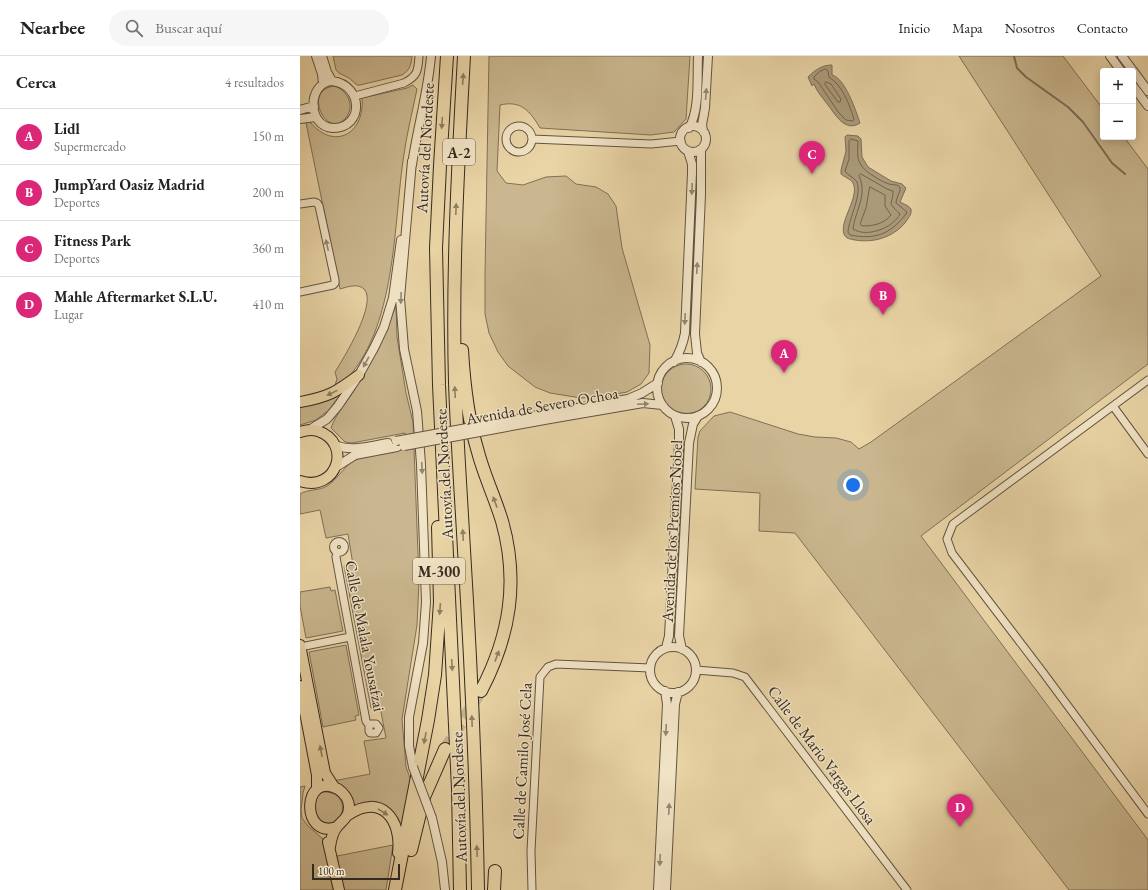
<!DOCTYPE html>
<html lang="es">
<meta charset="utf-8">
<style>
body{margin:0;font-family:"EB Garamond",serif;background:#f6f6f6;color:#222}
.controls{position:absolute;right:12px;top:12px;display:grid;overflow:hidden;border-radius:4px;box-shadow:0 2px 10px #0003}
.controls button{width:36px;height:36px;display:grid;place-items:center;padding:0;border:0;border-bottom:1px solid #e0e0e0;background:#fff;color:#222;font:20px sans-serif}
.scale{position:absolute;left:12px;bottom:10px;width:88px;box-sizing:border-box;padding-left:4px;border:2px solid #342a21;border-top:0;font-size:11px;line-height:14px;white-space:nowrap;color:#342a21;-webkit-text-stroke:3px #f1e3c5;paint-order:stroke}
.you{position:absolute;left:553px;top:429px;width:14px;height:14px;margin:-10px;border:3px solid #fff;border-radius:50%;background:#1a73e8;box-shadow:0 0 0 6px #1a73e833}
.badge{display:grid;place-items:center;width:26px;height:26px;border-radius:50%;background:#db2777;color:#fff;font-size:13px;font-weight:700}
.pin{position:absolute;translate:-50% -33px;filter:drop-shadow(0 1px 2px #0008)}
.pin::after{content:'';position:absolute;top:21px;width:14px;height:12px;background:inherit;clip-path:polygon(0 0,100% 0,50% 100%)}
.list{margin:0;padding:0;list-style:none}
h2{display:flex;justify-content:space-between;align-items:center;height:52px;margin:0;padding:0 16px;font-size:17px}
h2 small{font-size:13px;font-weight:400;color:#767676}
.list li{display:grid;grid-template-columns:26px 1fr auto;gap:12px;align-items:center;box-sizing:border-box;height:56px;padding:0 16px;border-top:1px solid #e0e0e0}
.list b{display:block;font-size:15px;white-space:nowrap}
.list p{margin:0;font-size:13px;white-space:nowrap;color:#767676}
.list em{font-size:13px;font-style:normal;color:#767676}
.icon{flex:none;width:22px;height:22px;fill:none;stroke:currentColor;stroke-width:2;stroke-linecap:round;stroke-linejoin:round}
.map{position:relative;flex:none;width:848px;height:834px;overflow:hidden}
header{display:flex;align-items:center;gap:24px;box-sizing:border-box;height:56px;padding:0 20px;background:#fff;border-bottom:1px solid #e0e0e0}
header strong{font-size:19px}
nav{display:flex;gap:22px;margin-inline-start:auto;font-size:14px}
.search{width:280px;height:36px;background:#f6f6f6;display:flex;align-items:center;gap:10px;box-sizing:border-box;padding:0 14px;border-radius:22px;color:#767676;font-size:15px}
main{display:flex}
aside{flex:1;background:#fff}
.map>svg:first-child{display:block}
</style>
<header>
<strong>Nearbee</strong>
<div class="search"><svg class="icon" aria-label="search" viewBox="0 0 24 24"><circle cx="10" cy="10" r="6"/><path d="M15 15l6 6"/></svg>Buscar aquí</div>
<nav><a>Inicio</a><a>Mapa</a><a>Nosotros</a><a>Contacto</a></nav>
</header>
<main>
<aside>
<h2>Cerca<small>4 resultados</small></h2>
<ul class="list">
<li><span class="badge">A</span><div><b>Lidl</b><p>Supermercado</p></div><em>150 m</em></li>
<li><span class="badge">B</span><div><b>JumpYard Oasiz Madrid</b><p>Deportes</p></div><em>200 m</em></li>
<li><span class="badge">C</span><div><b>Fitness Park</b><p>Deportes</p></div><em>360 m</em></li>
<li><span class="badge">D</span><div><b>Mahle Aftermarket S.L.U.</b><p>Lugar</p></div><em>410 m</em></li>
</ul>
</aside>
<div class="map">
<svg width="848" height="834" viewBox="0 0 848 834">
<rect width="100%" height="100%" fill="#e9d4a6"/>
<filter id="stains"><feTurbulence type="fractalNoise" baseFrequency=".005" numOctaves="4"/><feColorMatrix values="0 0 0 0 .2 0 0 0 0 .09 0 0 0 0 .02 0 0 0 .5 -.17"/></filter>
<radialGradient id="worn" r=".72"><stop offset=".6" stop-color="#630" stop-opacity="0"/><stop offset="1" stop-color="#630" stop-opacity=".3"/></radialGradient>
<!-- green -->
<path fill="#cab78f" stroke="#7f7058" d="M33,0H112C111,9 110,14 102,19L60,29H57L49,22L39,17L36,14Z
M189,0H390L386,63L374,76L351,79L240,72C230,55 221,44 200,49L197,115L206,127L223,129L246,121L266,120L276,128L296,131L308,138L316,150L322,192L350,289L349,317L341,328L327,336L301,341L281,342L250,337L235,331L208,310L198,296L189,277L185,258V218Z
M659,0H763L803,53V81H824L848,113V308L621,480L848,784V834H769L495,477L459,475L460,437L395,433L398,381L400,375L414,360L430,356L498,378L515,381L536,382L551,386L559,393L571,386L801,220Z
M113,29L117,33C112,57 106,81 103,105C93,175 96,283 37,332L35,329L37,323L35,316C43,303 78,247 64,233C58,227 47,231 40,233L6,67L10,66C34,95 65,78 62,42L107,32Z
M35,30C46,34 55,48 47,60C29,88 0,33 35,30Z
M96,250L97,281L106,337L113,366L119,524L117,569L102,663L106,711L111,725L102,775L99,765L94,759L53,752L33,725L70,718L64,685L86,682L80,651L71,652L44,510L53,509L48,478L26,482L20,454L0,458V438C8,433 19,435 27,430C37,424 42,413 52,406C62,399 93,396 107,393L105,377L52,387L45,386L31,372C36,357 49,344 57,330C73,303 84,279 96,250Z
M361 333a25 25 0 1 1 50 0a25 25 0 1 1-50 0Z
M41,337L27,357L26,356L16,364L0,369V349Z
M30,531L31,535L35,534L43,575L6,582L0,550V536Z
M46,589L59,659L55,660L56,664L23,671L9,596Z
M5,730L3,737L1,754L2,762L8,770L23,783L33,834H0V731Z
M23,736C51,735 46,770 26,767C22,767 18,763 15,761L14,744L18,739Z
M93,789L86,834H43L37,800Z"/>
<!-- water -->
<path fill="#ab9a79" stroke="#7b6d56" d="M532,9V19C545,22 556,55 560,67C545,77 535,58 528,49C523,42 517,36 514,28L512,30L508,21C515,14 522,9 532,9Z
M547,79L558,80L561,83L562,101L568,111L591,125L602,128L606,132L600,146L608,150L611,153C612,159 608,162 605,167C592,182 573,187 555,184C550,183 546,183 544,178C539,165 560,141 553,127C551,123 544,121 541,118V114L546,95L545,81Z"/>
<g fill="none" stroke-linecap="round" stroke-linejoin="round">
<!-- shore -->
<path stroke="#70624d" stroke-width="1" d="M526,13L528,15L529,21C543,30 549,48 554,63L553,65L546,64L539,57L518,26L514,23V21L519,16Z
M526,26L531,28L541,43L540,46H538L526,30L525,28Z
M551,83L558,85C558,93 556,102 561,109C565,116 582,126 589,128C592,129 599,128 600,132C601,135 596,142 596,147L607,156L606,158C590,178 576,184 550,179L548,176C549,162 562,139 557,126C554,121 548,120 545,115L549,103V85Z
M561,118L587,133L593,135C593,149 586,145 600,158C593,172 567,182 553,173C555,155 568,139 559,120Z
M570,131L585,139V150L591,159C584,168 573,170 562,170L560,168L566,152Z"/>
<!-- stream -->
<path stroke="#7b6d56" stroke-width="2" d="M714,0L717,12L726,21L768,51L783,66L812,107L825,118"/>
<!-- motorway-tunnel -->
<path stroke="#c5b28b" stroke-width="12" stroke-dasharray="12 6" stroke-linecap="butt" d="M145,693L181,635"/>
<defs>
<path id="minor" d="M55,40L104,27C118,20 118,14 119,0
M206 83a13 13 0 1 1 26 0a13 13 0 1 1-26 0Z
M232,83L351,88L381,85
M0,148L14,146L17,147L19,150L35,224V227L33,229L0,236
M848,324L653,468L647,483L652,497L742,615L848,758
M813,350L848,398
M33.5 491a5.5 5.5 0 1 1 11 0a5.5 5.5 0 1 1-11 0Z
M37,496L36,501L66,665L69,669V675L70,677H76L79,672L76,668H71L69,669
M0,591L50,581
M396,614L433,617L445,621L607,834
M232,834L231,795L240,621L248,611L256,608L350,612"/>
<path id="tertiary" d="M16,0L22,18L23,28
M22,0L27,16L32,25
M810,0L821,15
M822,0L848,35
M32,25C64,29 64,72 33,72C7,71 7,27 32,25Z
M833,30L848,50
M0,54L14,50
M0,63L16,61
M380 83a13 13 0 1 1 26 0a13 13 0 1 1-26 0Z
M389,72C400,54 397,21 398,0
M403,75L402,69L405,52L408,0
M401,94V138L395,278L397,297L401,306
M112,105L100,242L104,293L117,355L121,408L126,546L123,587L109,661V690L113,711
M112,109C117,73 128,37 131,0
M357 332a30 30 0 1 1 60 0a30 30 0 1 1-60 0Z
M374,306C380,296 383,288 385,277L392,117V108L388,95
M249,357L328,343L342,337L358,327
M250,363L343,347L362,349
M9,374L27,363L38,350L59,319L74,292L84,271L93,242L101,184
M35,389C52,396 70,390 88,387
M36,411L55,399L97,391
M350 614a23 23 0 1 1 46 0a23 23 0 1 1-46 0Z
M366,592L369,580L379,387V373L375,360
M382,593L379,580L389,387L393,368L398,360
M132,762L142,806L145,834
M358,834L367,648L365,635
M366,834L375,648L378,636"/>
<path id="primary" d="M0,346C29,341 36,336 59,319
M0,376C6,374 12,373 18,375C53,387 37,437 0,425
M0,589L25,717L34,731
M0,630L17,719V733
M48,759C81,737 102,763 98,797
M28,786L39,834
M30,791C31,784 32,777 37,771C43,764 49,761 49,751C49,744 44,737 38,733C2,714 0,784 37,771"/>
<path id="motorway" d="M147,0L140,110L136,192L139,329L158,733L160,834
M164,0C158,109 152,218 155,327C157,383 161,439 164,494C171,607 176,721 178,834
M162,294C164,329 168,363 178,396C184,419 195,442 202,465C219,525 210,580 181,635
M111,794L124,741L145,693
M95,834L128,664L135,619L140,546L138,471
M194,834L195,815"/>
</defs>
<!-- minor casing -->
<use href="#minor" stroke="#615442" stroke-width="9"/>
<!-- tertiary casing -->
<use href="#tertiary" stroke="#615442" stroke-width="10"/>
<!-- primary casing -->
<use href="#primary" stroke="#342a21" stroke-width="12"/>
<!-- motorway casing -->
<use href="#motorway" stroke="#342a21" stroke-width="14"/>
<!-- minor -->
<use href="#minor" stroke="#f1e3c5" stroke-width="7"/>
<!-- tertiary -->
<use href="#tertiary" stroke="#f1e3c5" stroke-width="8"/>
<!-- primary -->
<use href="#primary" stroke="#e9d4a6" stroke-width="10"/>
<!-- motorway -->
<use href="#motorway" stroke="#e9d4a6" stroke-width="12"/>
<defs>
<path id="tertiary-bridge" d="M96,385L249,357
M104,390L250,363
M113,711L132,762"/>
</defs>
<!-- tertiary-bridge casing -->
<use href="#tertiary-bridge" stroke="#615442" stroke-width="10" stroke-linecap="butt"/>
<!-- tertiary-bridge -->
<use href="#tertiary-bridge" stroke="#f1e3c5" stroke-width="8"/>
</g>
<!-- one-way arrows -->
<defs><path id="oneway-solid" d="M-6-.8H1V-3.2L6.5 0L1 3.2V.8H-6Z"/></defs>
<g fill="#8e7f64">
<use href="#oneway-solid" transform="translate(163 23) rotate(-86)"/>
<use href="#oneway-solid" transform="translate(142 67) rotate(94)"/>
<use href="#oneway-solid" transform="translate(156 153) rotate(-88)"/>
<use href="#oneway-solid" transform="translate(155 336) rotate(-93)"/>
<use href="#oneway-solid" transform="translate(32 337) rotate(154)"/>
<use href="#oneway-solid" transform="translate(195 446) rotate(-110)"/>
<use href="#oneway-solid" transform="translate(163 479) rotate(-93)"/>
<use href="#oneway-solid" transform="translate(140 553) rotate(94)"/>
<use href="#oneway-solid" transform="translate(197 600) rotate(-70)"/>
<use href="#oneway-solid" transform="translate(152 609) rotate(87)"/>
<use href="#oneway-solid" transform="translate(172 665) rotate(-92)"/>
<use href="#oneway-solid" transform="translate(125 682) rotate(101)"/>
<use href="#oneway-solid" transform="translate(21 695) rotate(-101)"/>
<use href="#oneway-solid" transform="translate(83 756) rotate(32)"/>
<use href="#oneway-solid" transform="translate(177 795) rotate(-92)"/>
</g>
<g fill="#928673">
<use href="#oneway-solid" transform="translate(406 38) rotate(-86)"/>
<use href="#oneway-solid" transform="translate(392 133) rotate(92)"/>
<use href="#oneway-solid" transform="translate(27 189) rotate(-103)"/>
<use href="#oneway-solid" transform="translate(397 212) rotate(-87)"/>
<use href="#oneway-solid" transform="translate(101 242) rotate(92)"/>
<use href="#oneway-solid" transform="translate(385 263) rotate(92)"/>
<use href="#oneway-solid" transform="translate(66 306) rotate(119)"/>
<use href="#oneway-solid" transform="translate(343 348) rotate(-2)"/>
<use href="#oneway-solid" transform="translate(122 412) rotate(87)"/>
<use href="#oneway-solid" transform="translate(366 674) rotate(93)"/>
<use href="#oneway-solid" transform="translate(369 753) rotate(-87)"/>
<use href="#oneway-solid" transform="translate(360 804) rotate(93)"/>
</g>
<g text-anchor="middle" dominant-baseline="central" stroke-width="3" stroke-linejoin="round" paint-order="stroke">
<!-- shield labels -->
<g fill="#f1e3c5" stroke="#6d6252" stroke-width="1">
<rect x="143" y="83" width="32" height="26" rx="3"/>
<rect x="113" y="502" width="52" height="26" rx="3"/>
</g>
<g font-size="15" font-weight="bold" fill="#342a21">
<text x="159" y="96">A-2</text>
<text x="139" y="515">M-300</text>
</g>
<!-- street labels -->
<g font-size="16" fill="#342a21" stroke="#f1e3c5">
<text transform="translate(125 92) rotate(-87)">Autovía del Nordeste</text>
<text transform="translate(242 350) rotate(-10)">Avenida de Severo Ochoa</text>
<text transform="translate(144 418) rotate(-93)">Autovía del Nordeste</text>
<text transform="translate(372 475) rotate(-87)">Avenida de los Premios Nobel</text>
<text transform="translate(65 580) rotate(79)">Calle de Malala Yousafzai</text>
<text transform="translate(522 699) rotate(53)">Calle de Mario Vargas Llosa</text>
<text transform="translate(222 705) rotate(-87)">Calle de Camilo José Cela</text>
<text transform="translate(159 741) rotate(-92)">Autovía del Nordeste</text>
</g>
</g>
<rect width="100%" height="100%" filter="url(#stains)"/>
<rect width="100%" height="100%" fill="url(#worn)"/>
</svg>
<div class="controls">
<button>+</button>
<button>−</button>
</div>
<div class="scale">100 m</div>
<div class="you"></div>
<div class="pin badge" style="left:484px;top:317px">A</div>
<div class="pin badge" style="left:583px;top:259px">B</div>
<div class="pin badge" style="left:512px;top:118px">C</div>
<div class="pin badge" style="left:660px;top:771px">D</div>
</div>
</main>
